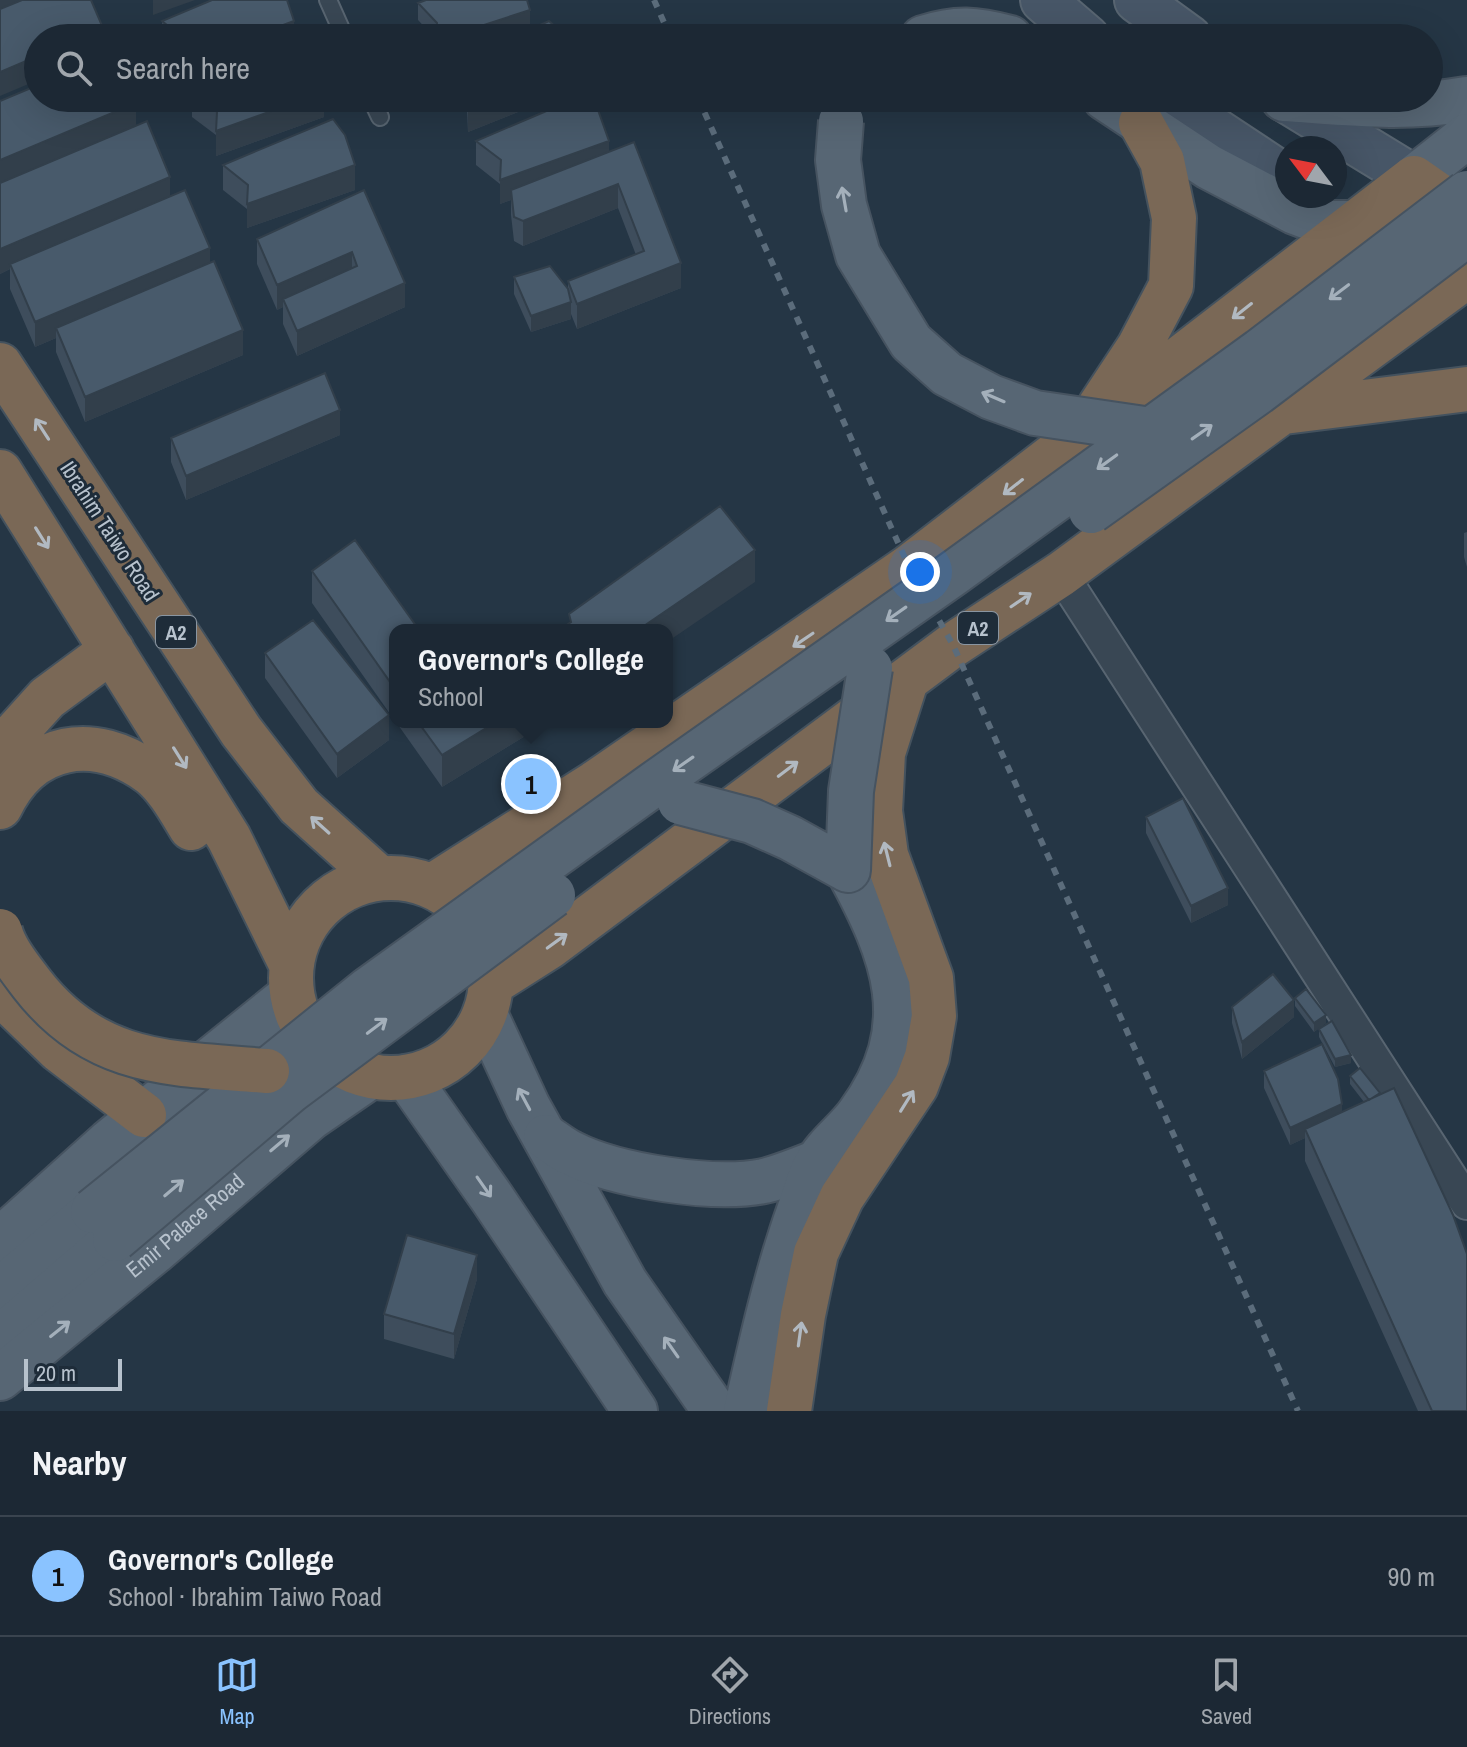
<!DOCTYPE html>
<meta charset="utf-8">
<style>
body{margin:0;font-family:"Archivo Narrow",sans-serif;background:#293440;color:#f1f3f6}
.compass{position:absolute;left:1275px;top:136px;width:72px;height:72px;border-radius:50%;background:#1c2834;box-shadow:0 8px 32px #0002;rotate:302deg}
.scale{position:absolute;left:24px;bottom:20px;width:98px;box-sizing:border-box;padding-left:8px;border:4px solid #b7c2cd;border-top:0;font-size:22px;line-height:28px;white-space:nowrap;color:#b7c2cd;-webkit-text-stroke:6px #1e2c39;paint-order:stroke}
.you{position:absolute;left:920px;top:572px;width:28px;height:28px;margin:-20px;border:6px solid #fff;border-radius:50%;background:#1a73e8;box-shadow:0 0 0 12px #1a73e833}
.badge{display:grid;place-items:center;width:52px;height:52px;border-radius:50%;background:#8ac3ff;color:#111;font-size:26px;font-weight:700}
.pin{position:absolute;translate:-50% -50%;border:4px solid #fff;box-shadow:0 2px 8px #0006}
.popup{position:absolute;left:389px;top:624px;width:284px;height:104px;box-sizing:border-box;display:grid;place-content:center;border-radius:16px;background:#1c2834;filter:drop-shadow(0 2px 6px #0005);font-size:26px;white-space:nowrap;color:#a0a6ac}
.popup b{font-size:30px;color:#f1f3f6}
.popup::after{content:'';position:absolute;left:50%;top:100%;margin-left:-16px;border:16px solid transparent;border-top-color:#1c2834}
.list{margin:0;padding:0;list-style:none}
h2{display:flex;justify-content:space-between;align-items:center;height:104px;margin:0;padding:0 32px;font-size:34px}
h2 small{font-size:26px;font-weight:400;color:#a0a6ac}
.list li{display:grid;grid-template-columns:52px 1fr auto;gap:24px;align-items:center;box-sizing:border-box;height:120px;padding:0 32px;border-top:2px solid #3a444f}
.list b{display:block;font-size:30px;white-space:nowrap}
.list p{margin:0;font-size:26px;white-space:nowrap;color:#a0a6ac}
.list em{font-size:26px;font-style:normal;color:#a0a6ac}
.icon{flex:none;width:44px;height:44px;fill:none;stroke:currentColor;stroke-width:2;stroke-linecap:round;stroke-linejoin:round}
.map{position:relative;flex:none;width:1467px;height:1411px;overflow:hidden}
.search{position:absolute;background:#1c2834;box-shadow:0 8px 32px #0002;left:24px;right:24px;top:24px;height:88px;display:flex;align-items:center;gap:20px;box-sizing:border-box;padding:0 28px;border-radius:44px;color:#a0a6ac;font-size:30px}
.sheet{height:224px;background:#1c2834}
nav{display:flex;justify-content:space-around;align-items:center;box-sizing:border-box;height:112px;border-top:2px solid #3a444f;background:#1c2834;font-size:22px;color:#a0a6ac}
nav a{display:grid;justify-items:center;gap:4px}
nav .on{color:#8ac3ff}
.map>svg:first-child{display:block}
</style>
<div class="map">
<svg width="1467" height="1411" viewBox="0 0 1467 1411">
<rect width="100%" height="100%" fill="#253645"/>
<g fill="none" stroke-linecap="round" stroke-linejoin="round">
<defs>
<path id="lane" d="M328,0L345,38
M371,98L380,117"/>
<path id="street" d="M1061,574L1467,1203"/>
<path id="secondary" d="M1043,0L1087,38
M1137,0L1189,38
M1166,98L1287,178
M1283,98L1414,178"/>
<g id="primary">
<path d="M923,38C957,27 976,29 1010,38"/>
<path d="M1105,98L1209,167L1295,212L1324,223H1354"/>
<path d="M1284,99C1347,103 1404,110 1467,99"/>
<path d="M1414,178L1467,136"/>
<path d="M485,1014L528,1107L625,1282L715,1411"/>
<path d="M407,1077L492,1198L635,1411"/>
<path d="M546,1137C554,1142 562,1149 571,1153C616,1176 714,1191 764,1181C781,1177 799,1169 816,1163"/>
<path d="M0,1240L109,1142L291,995"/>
<path d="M0,1290L93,1211"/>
<path d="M0,1338L115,1239"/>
<path id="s1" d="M0,1378L154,1252L310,1118L371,1076"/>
<path d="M746,1411C761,1344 776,1276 799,1211C805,1196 808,1178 816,1165C826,1146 847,1131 859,1114C923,1026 894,955 848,870"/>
</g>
<path id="highway" d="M0,365L241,731L299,806L378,877
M1100,406L1139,347L1171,286L1174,218L1162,161L1141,123
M1284,412L1467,389
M0,472L229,838L291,964
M0,750L47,698L112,650
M0,807C31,742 94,733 150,773C167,786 180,810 191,828
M291 978a100 100 0 1 1 200 0a100 100 0 1 1-200 0Z
M434,885L595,783L909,567L1414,178L1467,215
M492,983L549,947L953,645L1061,574L1467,276
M0,993L59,1050L144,1115
M789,1411L803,1315L816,1253L842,1197L916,1086L927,1057L934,1016L931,978L886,855L880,811L883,753L906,681"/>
</defs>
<!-- lane casing -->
<use href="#lane" stroke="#586571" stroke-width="20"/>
<!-- street casing -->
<use href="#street" stroke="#586571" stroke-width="36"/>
<!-- secondary casing -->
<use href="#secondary" stroke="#586571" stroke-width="48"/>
<!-- primary casing -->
<use href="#primary" stroke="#465360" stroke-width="48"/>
<!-- highway casing -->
<use href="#highway" stroke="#44525e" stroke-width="48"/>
<!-- lane -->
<use href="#lane" stroke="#394754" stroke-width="16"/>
<!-- street -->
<use href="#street" stroke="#394754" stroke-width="32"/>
<!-- secondary -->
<use href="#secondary" stroke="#475667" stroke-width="44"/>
<!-- primary -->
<use href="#primary" stroke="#576674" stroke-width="44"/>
<!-- highway -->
<use href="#highway" stroke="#7a6856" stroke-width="44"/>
<!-- rail -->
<path stroke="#5b6c7b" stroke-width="6" stroke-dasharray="8 8" stroke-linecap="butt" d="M654,0L671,38
M698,98L909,567L953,645L1298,1411"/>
<defs>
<path id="primary-bridge" d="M841,121L838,160L844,205L858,255L911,342L947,374L991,397L1035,413L1151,430
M1091,511L1258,392L1467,234
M680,802L752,821L790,838L848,870L851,791L870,668
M93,1211L369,989L654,784L954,573L1260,351L1467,193
M115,1239L291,1090L553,895"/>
<path id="highway-bridge" d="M0,931C5,950 20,968 32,984C96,1067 172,1063 267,1071"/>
</defs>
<!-- primary-bridge casing -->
<use href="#primary-bridge" stroke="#465360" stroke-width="48" stroke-linecap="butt"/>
<!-- highway-bridge casing -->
<use href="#highway-bridge" stroke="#44525e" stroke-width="48" stroke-linecap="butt"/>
<!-- primary-bridge -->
<use href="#primary-bridge" stroke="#576674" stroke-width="44"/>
<!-- highway-bridge -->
<use href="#highway-bridge" stroke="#7a6856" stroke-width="44"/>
</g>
<!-- wall -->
<path fill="#3e4d5c" d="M418,3L530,26L495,38H435L418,20Z
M162,21L294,38H162Z
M192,98H324V117L216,156V135L192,117Z
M458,98H553L468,132L467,110Z
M0,101L136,126L170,196L210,262L243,355L85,422L56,352V338L35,347L10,289V269L0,274Z
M476,141L609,152L681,288L577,329L571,314V319L531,332L514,294V277L568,289V281L636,255L618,208L523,246L514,241L511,215V200L500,204V184L476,165Z
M223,165L355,190L247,228V209L223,190Z
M364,190L405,307L297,356L283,324V307L277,310L257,264V239Z
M340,435L186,500L171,462V438Z
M1467,532V567L1464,557V533Z
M312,571L395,630V721L312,603Z
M265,653L389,740L337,778L265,678Z
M396,722H548L442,787Z
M1146,817L1228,905L1191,923L1146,833Z
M1295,998L1326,1023L1314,1032L1295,1006Z
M1232,1007L1294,1017L1242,1059L1232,1023Z
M1319,1029L1351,1063L1335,1067L1319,1037Z
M1264,1071L1342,1112L1364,1102L1350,1084V1076L1380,1095L1467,1411H1418L1305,1161V1138L1290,1145L1264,1088Z
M477,1279L454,1359L384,1339V1314Z"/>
<!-- shaded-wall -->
<path fill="#323f4b" d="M0,0H32L0,13Z
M153,0H195L153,15Z
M530,10V26L495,38H444Z
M294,21V38H248Z
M103,28V38H80Z
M38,56V80L0,96V72Z
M308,98H324V117L216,156V131Z
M491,98H553L468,132V107Z
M136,103V127L0,185V160Z
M609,141V165L511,190V200L500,204V180Z
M355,165V190L247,228V204Z
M170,177V202L10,264V269L0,274V249Z
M618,184V208L523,246V221Z
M210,248V273L56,328V338L35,347V322Z
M352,252V276L283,299V307L277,310V285Z
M681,263V288L577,329V304Z
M405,283V307L297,356V331Z
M571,302V319L531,332V316Z
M243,330V355L85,422V397Z
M340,410V435L186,500V476Z
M755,550V582L667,642V630H638Z
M389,715V740L337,778V754Z
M496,722H548L442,787V755Z
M1228,888V905L1191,923V906Z
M1294,1000V1017L1242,1059V1042Z
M1326,1015V1023L1314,1032V1023Z
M1351,1055V1063L1335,1067V1059Z
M1342,1104V1121L1305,1129V1138L1290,1145V1128Z
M477,1255V1279L454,1359V1334Z"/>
<!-- building -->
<path fill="#485a6b" stroke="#323f4b" stroke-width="2" d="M22,0H91L103,28L80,38H38V56L0,72V9Z
M212,0H287L294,21L248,38H183L162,21Z
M426,0H527L530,10L444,38H437V23L418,3Z
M549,21L568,38H511Z
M38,85V98H134L136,103L0,160V101Z
M199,98H308L216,131L217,112Z
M468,98H491L468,107Z
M577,98H589L598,110L609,141L500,180L501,160L476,141Z
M333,119L345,135L355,165L247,204L248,185L223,165Z
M147,121L170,177L0,249V183Z
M634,142L681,263L577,304L568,281L644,251L618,184L523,221L514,217L511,190Z
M185,190L210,248L35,322L10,264Z
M364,190L405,283L297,331L283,299L357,266L352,252L277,285L257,239Z
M214,261L243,330L85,397L56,328Z
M550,266L568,289L571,302L531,316L514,277Z
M325,373L340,410L186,476L171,438Z
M720,506L755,550L638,630H559L571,622L569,614Z
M355,540L419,630H395V689L312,571Z
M313,620L389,715L337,754L265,653Z
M418,722H496L442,755Z
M1183,798L1228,888L1191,906L1146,817Z
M1273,974L1294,1000L1242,1042L1232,1007Z
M1306,989L1326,1015L1314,1023L1295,998Z
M1332,1021L1351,1055L1335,1059L1319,1029Z
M1322,1044L1338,1079L1342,1104L1290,1128L1264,1071Z
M1360,1068L1380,1093L1369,1100L1350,1076Z
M1394,1088L1453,1215L1467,1254V1411H1432L1305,1129Z
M407,1235L477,1255L454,1334L384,1314Z"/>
<!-- one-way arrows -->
<defs><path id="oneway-shaft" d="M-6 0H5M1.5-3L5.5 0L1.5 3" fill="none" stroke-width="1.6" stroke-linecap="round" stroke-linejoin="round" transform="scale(2)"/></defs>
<g stroke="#a4b0bb">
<use href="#oneway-shaft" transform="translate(844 199) rotate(-100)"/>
<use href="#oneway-shaft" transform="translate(1339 292) rotate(143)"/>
<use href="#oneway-shaft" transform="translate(993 397) rotate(-157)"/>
<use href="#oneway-shaft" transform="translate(1202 432) rotate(-35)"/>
<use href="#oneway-shaft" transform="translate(1107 462) rotate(144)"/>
<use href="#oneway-shaft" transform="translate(896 614) rotate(145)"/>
<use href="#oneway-shaft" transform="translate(683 764) rotate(145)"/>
<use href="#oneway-shaft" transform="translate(377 1026) rotate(-37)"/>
<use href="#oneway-shaft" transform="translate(524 1099) rotate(-118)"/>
<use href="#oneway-shaft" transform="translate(280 1143) rotate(-40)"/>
<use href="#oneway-shaft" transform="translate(484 1187) rotate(55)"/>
<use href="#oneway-shaft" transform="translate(174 1188) rotate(-40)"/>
<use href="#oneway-shaft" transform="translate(60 1329) rotate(-39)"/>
<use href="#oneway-shaft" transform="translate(671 1347) rotate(-125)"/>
</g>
<g stroke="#b1b9c1">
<use href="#oneway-shaft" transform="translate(1242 311) rotate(142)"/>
<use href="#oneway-shaft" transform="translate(42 429) rotate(-123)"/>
<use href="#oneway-shaft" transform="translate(1013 487) rotate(142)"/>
<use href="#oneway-shaft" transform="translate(42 538) rotate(58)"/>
<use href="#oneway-shaft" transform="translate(1021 600) rotate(-34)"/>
<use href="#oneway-shaft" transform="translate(803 640) rotate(146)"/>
<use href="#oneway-shaft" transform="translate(180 758) rotate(58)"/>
<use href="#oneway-shaft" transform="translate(788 769) rotate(-37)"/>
<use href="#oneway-shaft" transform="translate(320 825) rotate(-138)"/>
<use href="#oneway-shaft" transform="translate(887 854) rotate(-104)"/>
<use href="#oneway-shaft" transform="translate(557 941) rotate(-36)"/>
<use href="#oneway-shaft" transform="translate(907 1101) rotate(-58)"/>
<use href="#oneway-shaft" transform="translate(800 1334) rotate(-82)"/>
</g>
<g text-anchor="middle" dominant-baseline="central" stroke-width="6" stroke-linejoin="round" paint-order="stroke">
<!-- shield labels -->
<g fill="#1e2c39" stroke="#8995a1" stroke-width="2">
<rect x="958" y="612" width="40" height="32" rx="6"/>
<rect x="156" y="616" width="40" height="32" rx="6"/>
</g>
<g font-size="20" font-weight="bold" fill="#b7c2cd">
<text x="978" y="628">A2</text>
<text x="176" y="632">A2</text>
</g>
<!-- street labels -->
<g font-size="22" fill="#b7c2cd" stroke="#1e2c39">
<text transform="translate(110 531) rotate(57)">Ibrahim Taiwo Road</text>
<text stroke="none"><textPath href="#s1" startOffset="240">Emir Palace Road</textPath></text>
</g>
</g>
</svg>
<svg class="compass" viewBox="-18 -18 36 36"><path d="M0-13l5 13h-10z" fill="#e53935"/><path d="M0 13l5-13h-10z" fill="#a0a6ac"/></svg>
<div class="scale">20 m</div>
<div class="you"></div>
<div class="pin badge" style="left:531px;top:784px">1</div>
<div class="popup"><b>Governor's College</b>School</div>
<div class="search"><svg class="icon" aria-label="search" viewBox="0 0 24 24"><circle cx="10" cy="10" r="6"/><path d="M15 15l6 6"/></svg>Search here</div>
</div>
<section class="sheet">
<h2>Nearby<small></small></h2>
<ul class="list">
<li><span class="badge">1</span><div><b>Governor's College</b><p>School · Ibrahim Taiwo Road</p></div><em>90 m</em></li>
</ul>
</section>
<nav>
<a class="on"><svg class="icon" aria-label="map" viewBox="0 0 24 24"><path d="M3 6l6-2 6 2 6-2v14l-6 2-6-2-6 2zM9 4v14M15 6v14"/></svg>Map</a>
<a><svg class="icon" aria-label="directions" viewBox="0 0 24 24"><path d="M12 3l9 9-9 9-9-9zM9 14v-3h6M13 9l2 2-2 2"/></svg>Directions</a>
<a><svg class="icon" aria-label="saved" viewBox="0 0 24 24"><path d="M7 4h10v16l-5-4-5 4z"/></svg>Saved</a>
</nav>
